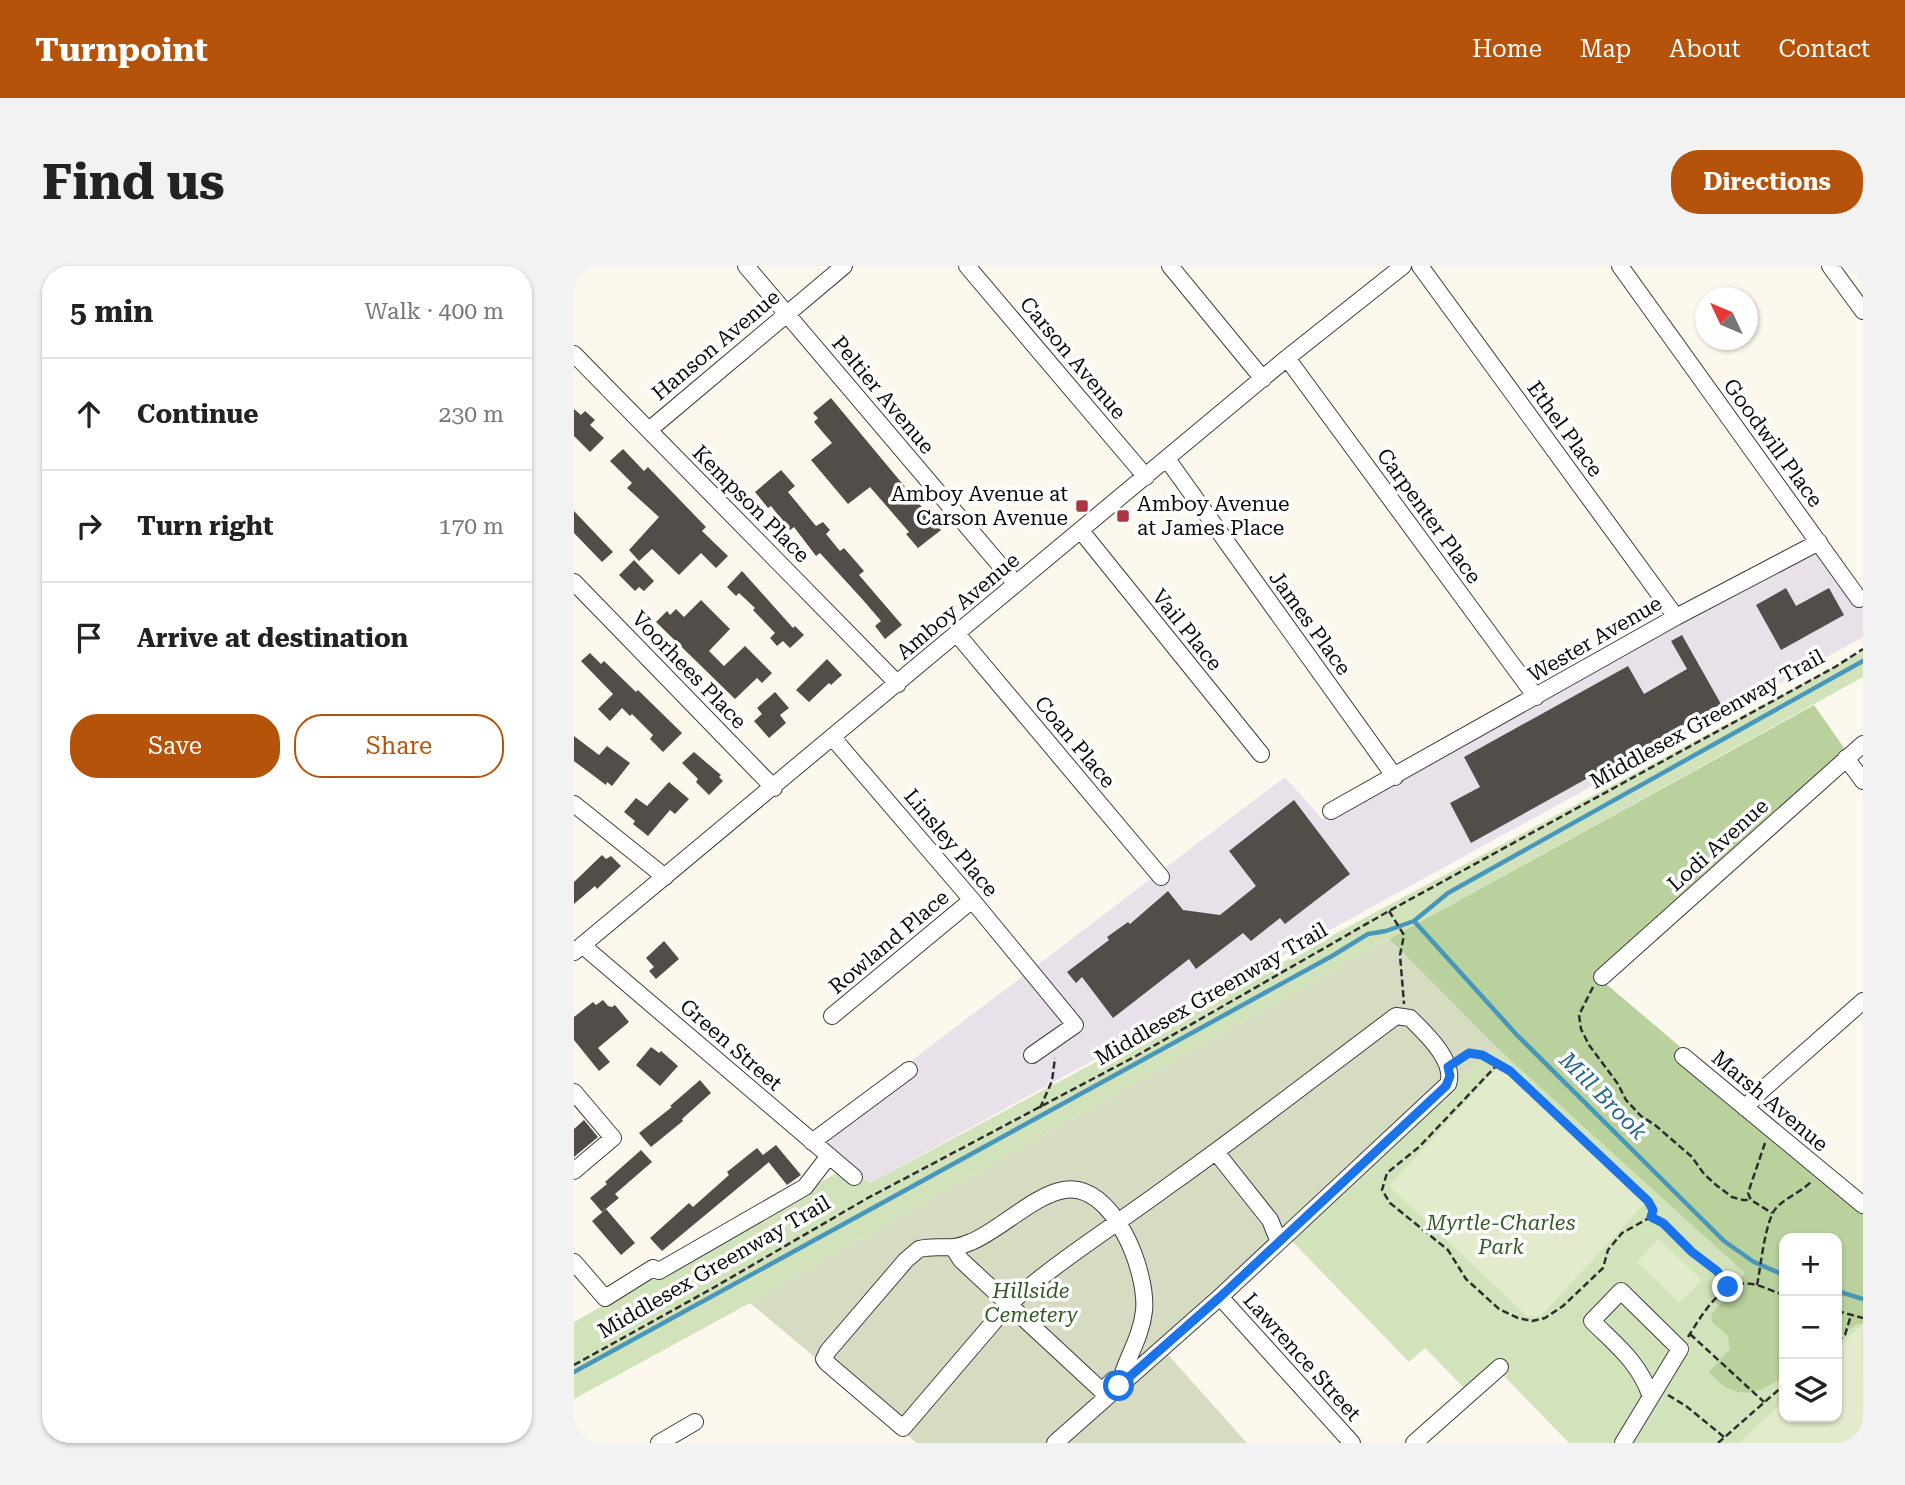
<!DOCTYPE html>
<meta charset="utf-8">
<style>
body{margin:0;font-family:"Roboto Serif",serif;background:#f2f2f2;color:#222}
.controls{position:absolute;right:21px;bottom:21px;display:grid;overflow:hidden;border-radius:14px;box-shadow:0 2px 5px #0004}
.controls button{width:63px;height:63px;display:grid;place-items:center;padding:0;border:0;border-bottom:2px solid #e0e0e0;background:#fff;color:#222;font:35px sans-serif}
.compass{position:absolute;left:1121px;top:21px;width:63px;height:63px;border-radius:50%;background:#fff;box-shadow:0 2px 5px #0004;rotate:314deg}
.stop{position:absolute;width:21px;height:21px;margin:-16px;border:5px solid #1a73e8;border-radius:50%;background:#fff}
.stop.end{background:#1a73e8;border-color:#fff;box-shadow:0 2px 7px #0008}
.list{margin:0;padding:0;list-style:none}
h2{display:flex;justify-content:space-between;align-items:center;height:91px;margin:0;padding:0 28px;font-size:30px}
h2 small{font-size:23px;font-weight:400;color:#767676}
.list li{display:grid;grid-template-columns:46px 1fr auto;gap:21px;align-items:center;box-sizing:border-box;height:112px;padding:0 28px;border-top:2px solid #e0e0e0}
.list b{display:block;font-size:26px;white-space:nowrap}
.list em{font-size:23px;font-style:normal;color:#767676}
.actions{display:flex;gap:14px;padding:21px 28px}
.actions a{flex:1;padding:16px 0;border:2px solid #b45309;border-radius:28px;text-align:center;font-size:24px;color:#b45309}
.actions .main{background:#b45309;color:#fff}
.icon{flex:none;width:38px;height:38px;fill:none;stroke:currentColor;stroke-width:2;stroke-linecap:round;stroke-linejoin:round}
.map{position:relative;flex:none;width:1289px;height:1177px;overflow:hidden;border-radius:28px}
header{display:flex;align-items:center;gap:42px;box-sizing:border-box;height:98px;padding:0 35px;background:#b45309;color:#fff}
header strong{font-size:33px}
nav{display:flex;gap:38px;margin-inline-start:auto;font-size:24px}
.intro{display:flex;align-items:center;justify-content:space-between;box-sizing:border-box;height:168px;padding:0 42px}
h1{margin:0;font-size:49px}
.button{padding:18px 32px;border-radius:28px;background:#b45309;color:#fff;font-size:24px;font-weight:700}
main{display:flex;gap:42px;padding:0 42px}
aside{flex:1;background:#fff;border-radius:28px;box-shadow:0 2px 5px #0004}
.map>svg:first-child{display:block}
</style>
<header>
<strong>Turnpoint</strong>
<nav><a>Home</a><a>Map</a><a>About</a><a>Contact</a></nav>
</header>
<div class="intro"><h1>Find us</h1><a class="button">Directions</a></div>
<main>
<aside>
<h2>5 min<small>Walk · 400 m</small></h2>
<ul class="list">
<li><svg class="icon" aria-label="ahead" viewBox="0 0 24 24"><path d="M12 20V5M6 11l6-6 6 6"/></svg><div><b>Continue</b></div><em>230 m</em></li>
<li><svg class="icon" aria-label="right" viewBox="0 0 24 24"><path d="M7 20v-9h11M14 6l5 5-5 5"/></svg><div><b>Turn right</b></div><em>170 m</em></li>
<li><svg class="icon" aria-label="arrive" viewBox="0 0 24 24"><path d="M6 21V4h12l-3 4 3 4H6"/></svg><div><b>Arrive at destination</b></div></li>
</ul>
<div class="actions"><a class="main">Save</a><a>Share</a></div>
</aside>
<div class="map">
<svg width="1289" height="1177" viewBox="0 0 1289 1177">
<rect width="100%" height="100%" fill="#fdf8ed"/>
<!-- industrial -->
<path fill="#e8e1ea" d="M1248,277L1289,340V371L296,917L238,870L711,511L748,553Z"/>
<!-- green -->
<path fill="#d2e3bb" d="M1289,385V411L815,673L176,1037L0,1133V1056L273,901L296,917Z
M922,781L1172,1007L1210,1018V1151H1263V1032L1289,1042V1177H995L926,1106L899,1131L851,1082L835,1096L712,969Z"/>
<!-- forest -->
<path fill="#b8d19d" d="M1240,439L1280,496L1031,717L1289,936V1058H1283L1263,1072V972H1210V1110C1181,1131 1160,1135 1135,1106L1156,1083L1154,1070L1137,1055L1138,1048L1171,1007L922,781L815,673Z"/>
<!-- cemetery -->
<path fill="#d5dcc1" d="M815,673L922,781L589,1083L673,1177H343L176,1037Z"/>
<!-- pitch -->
<path fill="#e2ebcc" d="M923,802L931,803L1072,936L967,1050H953L815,920Z
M1084,973L1128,1014L1106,1037L1063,996Z
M1288,1059L1289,1177H1165L1210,1134V1151H1263V1083Z"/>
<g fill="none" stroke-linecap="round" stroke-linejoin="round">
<!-- stream -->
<path stroke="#4996bb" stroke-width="4.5" d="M840,655L942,768L1150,975L1180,996L1210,1009
M1263,1025L1289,1033
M0,1106L758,690L794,668L812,665L840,655L874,627L1289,395"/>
</g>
<!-- building -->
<path fill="#534d4a" d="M257,132L367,264L344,282L332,268L335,266L296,221L274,238L237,194L258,177L240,156L244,152L239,147Z
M0,143L7,149L11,145L21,154L16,159L30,172L16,186L0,170Z
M49,183L70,205L74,201L132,261L128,265L154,290L142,302L127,287L105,309L78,283L65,295L55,284L85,251L53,222L58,217L36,195Z
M207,204L221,220L214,226L242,260L249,256L256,264L252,268L266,285L270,282L290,305L285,309L328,359L311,373L301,360L307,355L289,334L246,287L242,290L220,261L216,264L197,240L194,242L181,226Z
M0,245L39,286L28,296L0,267Z
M60,294L80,315L70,325L65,321L61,325L45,309Z
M168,305L219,362L221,360L230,369L216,382L209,375L203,380L196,372L201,367L179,344L181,342L165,327L162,330L153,321Z
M1212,322L1222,340L1255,322L1270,349L1207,384L1182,339Z
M127,334L156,363L135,385L150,400L171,380L198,407L188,417L183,412L161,433L82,356L93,345L96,349L102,343L110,351Z
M1108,369L1147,438L897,577L876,537L906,521L890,491L1054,400L1070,428L1113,403L1097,375Z
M16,387L27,398L30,395L62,426L64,424L108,467L89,486L76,473L79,469L58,448L56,450L48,442L36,455L24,443L39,428L7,395Z
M253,393L268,409L257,419L255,417L235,436L222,424Z
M201,426L215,442L206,449L212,457L195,472L180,455L188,448L183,442Z
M0,470L25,489L33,480L56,497L38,520L33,516L32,519L0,495Z
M120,486L147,509L145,511L149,515L135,529L122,516L124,513L108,497Z
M95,516L115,533L101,548L96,544L74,570L59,558L61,555L50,546L62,532L73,540Z
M720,534L776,608L711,658L706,652L677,675L669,667L622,703L615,693L539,752L508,711L502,717L493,706L535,674L533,671L554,656L556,658L594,625L609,644L646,649L682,620L655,585Z
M28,589L32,593L37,590L47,600L23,623L21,620L0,638V616Z
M90,675L105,693L82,713L75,705L80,701L72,692Z
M29,734L34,740L38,741L41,739L55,756L24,782L36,796L25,805L0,774V751L19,736L22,739Z
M77,781L85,787L87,785L104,800L86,820L62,799Z
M126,814L137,827L108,853L109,855L77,881L65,867L98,841L96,840Z
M10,854L24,871L0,891V863Z
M202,879L227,909L213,919L189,889Z
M183,882L195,896L88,985L76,972L115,937L119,941L155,909L153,906Z
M67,884L78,896L41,928L45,932L28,946L16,932L33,918L31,916Z
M32,943L61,977L47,989L18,955Z"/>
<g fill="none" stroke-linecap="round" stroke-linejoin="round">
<defs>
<path id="minor" d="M172,0L442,318
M393,0L572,211
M596,0L689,113
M846,0L1102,351
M1046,0L1285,333
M1256,0L1289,45
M0,88L324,418
M713,92L962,431
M75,164L270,0
M593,193L821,511
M507,265L687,488
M0,316L200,522
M383,368L587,611
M259,472L398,634L501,759L458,789
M1272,492L1289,515
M0,538L91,611
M757,545L1102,351L1245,276
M8,679L280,911
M0,686L713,92L829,0
M1028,711L1289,478
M258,750L398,634
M1109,790L1289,939
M0,826L39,872L0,905
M1171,842L1187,825L1289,735
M238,876L335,804
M642,886L696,954L705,976
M380,983L387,994L528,1125L539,1114
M0,996L31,1032L79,1002L85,1005L231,921L254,891
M647,1032L778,1177
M85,1177L121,1156
M481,1177L646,1031L874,818C882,795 851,767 836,752L822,750C747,806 673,864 597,918C543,958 485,994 435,1038L329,1162L253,1097L250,1093L254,1085L332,994L345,983C366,978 375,986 397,976C426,964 460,929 490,924C539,915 574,1006 570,1045C567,1073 551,1094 545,1120
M840,1177L926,1101
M1049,1177L1106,1083L1047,1025L1018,1055C1043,1080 1065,1096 1077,1131"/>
</defs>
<!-- minor casing -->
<use href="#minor" stroke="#3f3f3f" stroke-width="18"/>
<!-- path -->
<path stroke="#2e2e2e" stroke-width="2.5" stroke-dasharray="7 3.5" stroke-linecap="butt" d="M815,645L830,669L826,689L830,738
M1019,721L1005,749L1007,763L1015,779L1044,818L1052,834L1067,850L1081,859L1118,891L1130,908L1142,919L1158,931L1169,934H1177
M886,792L895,787L908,789L936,805L1074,935L1079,944L1077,951L1048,967L1034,984L1029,1002L989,1040L971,1052L958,1055L944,1052L925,1043L892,1013L874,984L816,937L808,924L813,907L845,881L923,799
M466,842L478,815L481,792
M1191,877L1174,927L1177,934L1198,947
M1077,951L1089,957L1118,986L1144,1005L1154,1021
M1183,1019C1187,1000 1191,953 1203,941C1213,931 1227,926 1238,915
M1263,1045L1289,1052
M1116,1068L1190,1136
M1114,1071C1128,1049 1148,1012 1178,1018C1189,1020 1200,1026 1210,1029
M1263,1076L1271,1069L1277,1049
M0,1099L139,1022L292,933L562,790L815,645L1261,401L1289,383
M1094,1129L1112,1140L1150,1171
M1144,1177L1210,1119"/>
<!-- minor -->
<use href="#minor" stroke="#fff" stroke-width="16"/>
</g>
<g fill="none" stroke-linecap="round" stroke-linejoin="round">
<!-- route -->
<path stroke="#1a73e8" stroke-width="9" d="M545,1120L646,1031L872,820L876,810L874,801L895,787L908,789L936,805L1074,935L1079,944L1077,951L1089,957L1118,986L1143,1005L1154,1021"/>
</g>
<!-- markers -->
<g fill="#aa3644" stroke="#fff" stroke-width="2.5">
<rect x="501" y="233" width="14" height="14" rx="3.5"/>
<rect x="542" y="243" width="14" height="14" rx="3.5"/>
</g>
<g text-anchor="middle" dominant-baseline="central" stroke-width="7" stroke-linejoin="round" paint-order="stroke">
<!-- street labels -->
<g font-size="21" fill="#0c0c0c" stroke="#fff">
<text transform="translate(142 79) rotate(-40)">Hanson Avenue</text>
<text transform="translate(499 92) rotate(50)">Carson Avenue</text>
<text transform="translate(309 129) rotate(50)">Peltier Avenue</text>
<text transform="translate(991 163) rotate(54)">Ethel Place</text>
<text transform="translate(1199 177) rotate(54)">Goodwill Place</text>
<text transform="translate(177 238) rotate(45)">Kempson Place</text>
<text transform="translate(855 250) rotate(54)">Carpenter Place</text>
<text transform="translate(384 340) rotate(-40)">Amboy Avenue</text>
<text transform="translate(736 357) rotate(54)">James Place</text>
<text transform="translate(613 364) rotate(51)">Vail Place</text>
<text transform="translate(1021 373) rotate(-30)">Wester Avenue</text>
<text transform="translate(115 404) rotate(46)">Voorhees Place</text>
<text transform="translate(1133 453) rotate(-29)">Middlesex Greenway Trail</text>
<text transform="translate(501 476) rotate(50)">Coan Place</text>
<text transform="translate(377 577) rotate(50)">Linsley Place</text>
<text transform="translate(1144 579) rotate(-42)">Lodi Avenue</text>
<text transform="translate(315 676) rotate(-40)">Rowland Place</text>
<text transform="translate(637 728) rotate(-30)">Middlesex Greenway Trail</text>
<text transform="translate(157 779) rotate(41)">Green Street</text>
<text transform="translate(1196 835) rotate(40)">Marsh Avenue</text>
<text transform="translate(140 1001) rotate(-30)">Middlesex Greenway Trail</text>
<text transform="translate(728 1091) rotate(48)">Lawrence Street</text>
</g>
<!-- poi labels -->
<g font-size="21" fill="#0c0c0c" stroke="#fff" text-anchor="end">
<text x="494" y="228">Amboy Avenue at<tspan x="494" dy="24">Carson Avenue</tspan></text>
<text x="563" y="238" text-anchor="start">Amboy Avenue<tspan x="563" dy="24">at James Place</tspan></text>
</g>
<!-- park labels -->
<g font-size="21" font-style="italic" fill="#345b25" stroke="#fff">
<text x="927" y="957">Myrtle-Charles<tspan x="927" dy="24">Park</tspan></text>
<text x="457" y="1025">Hillside<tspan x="457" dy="24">Cemetery</tspan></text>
</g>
<!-- water labels -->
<g font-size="23" font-style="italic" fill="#26678d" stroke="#fff">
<text transform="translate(1029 830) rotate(45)">Mill Brook</text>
</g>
</g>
</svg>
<div class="controls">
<button>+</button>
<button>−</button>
<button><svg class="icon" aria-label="layers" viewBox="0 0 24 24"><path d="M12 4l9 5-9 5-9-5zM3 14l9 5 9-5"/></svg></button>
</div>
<svg class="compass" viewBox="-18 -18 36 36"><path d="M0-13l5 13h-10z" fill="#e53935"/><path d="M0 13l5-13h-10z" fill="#767676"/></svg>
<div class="stop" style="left:545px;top:1120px"></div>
<div class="stop end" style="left:1154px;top:1021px"></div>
</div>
</main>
